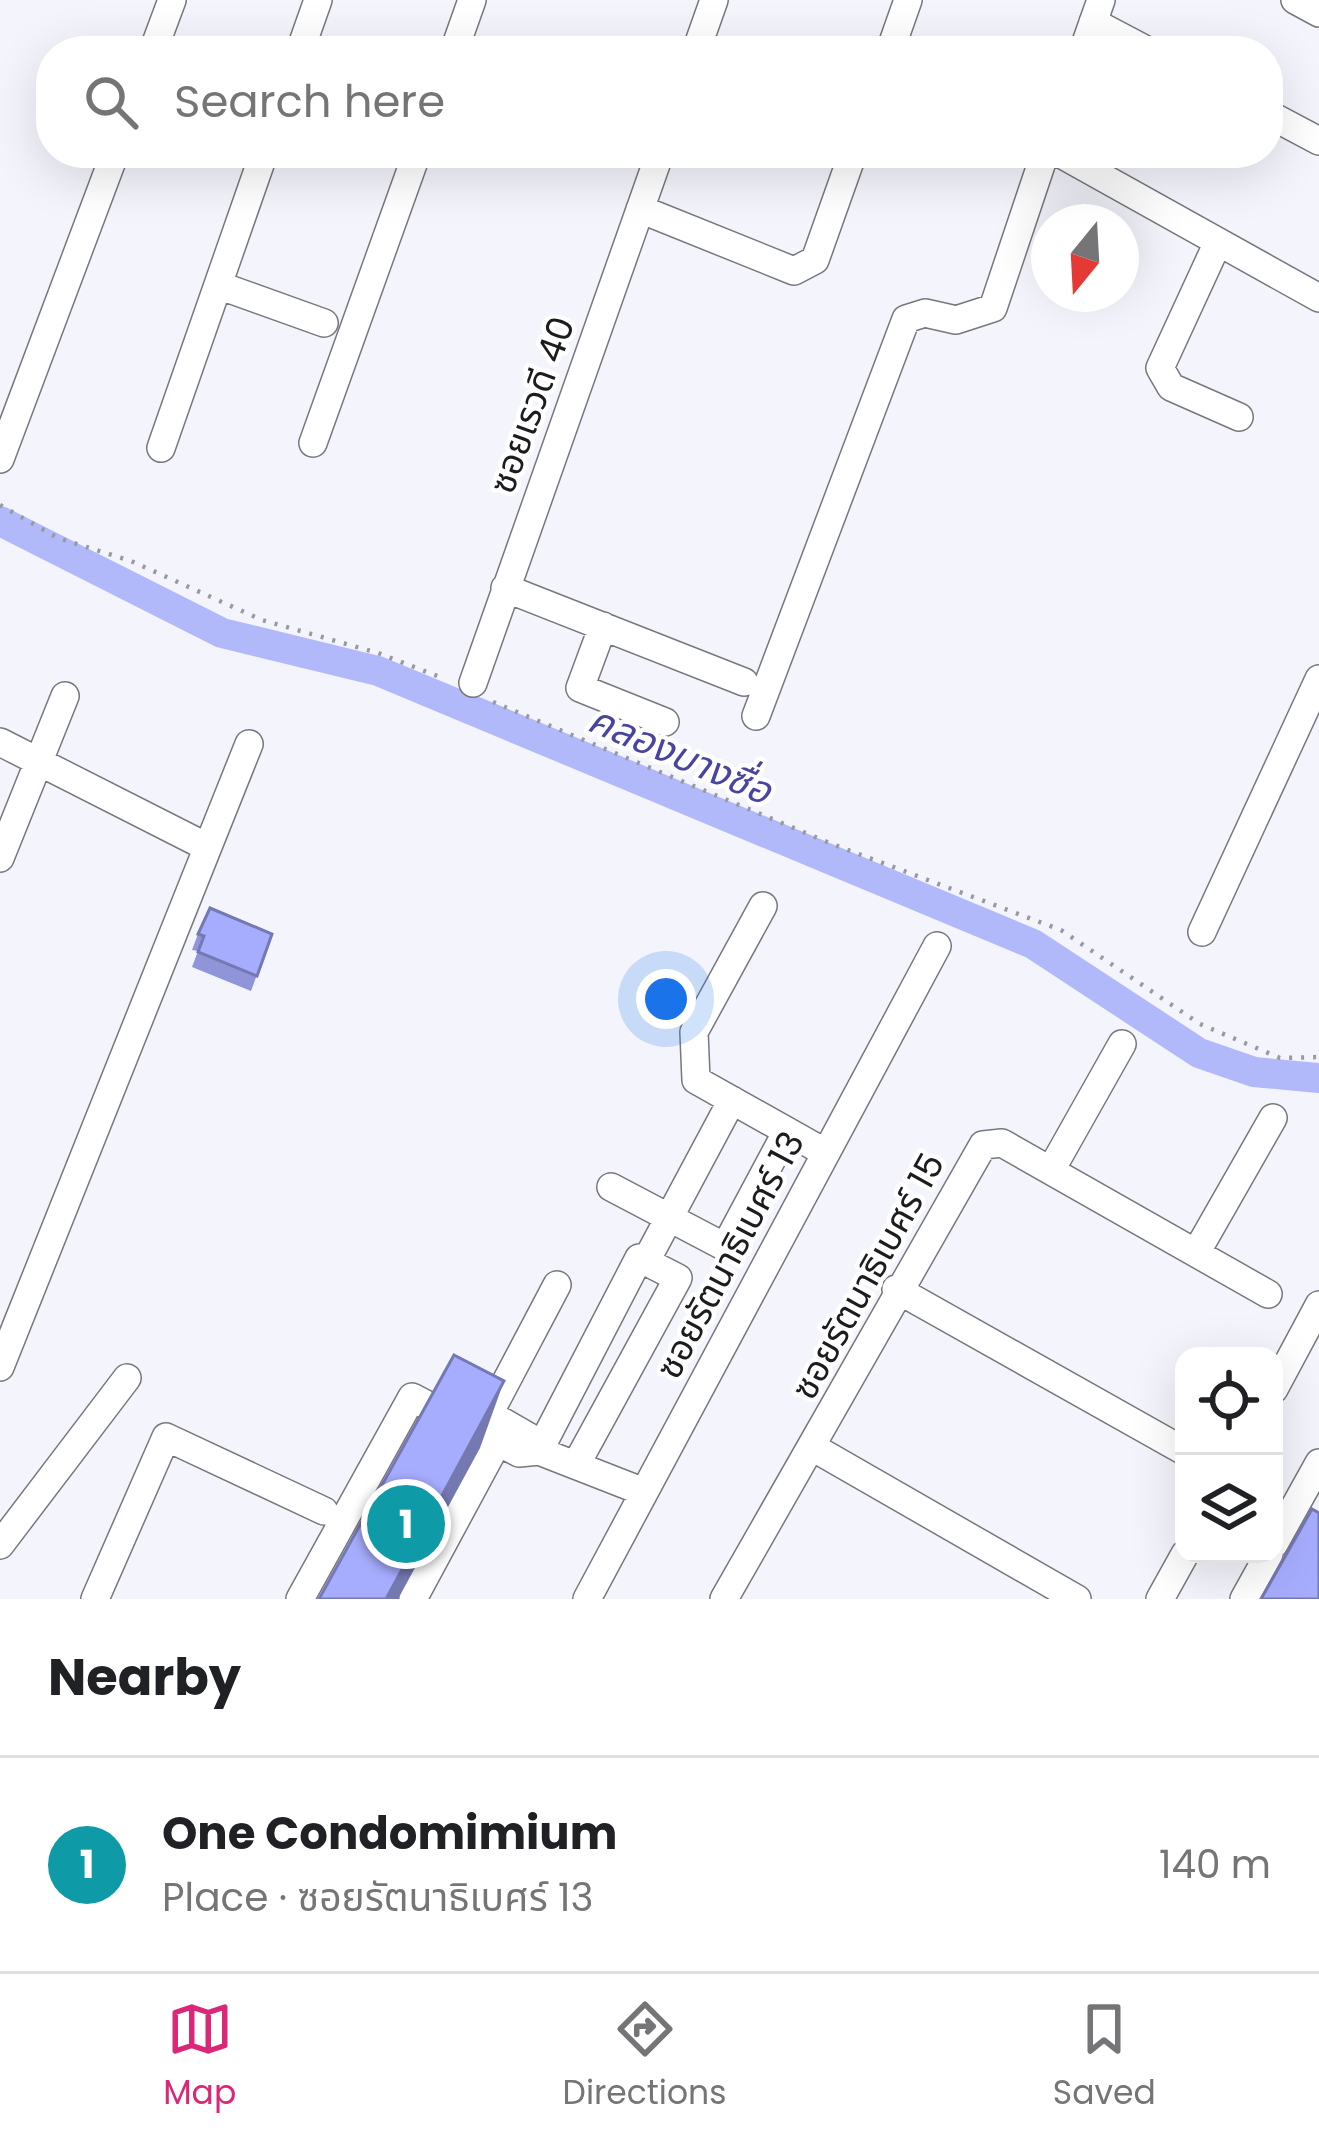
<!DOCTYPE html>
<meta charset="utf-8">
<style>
body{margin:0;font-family:Poppins,"Noto Sans Thai",sans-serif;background:#f2f2f2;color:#202124}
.controls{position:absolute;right:36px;bottom:36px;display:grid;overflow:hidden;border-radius:24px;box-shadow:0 12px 48px #0002}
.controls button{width:108px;height:108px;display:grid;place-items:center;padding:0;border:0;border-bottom:3px solid #e0e0e0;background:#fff;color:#202124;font:60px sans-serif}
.compass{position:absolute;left:1031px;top:204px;width:108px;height:108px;border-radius:50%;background:#fff;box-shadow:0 12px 48px #0002;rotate:198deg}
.you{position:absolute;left:666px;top:999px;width:42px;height:42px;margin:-30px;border:9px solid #fff;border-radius:50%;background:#1a73e8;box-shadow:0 0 0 18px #1a73e833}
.badge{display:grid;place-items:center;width:78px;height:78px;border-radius:50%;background:#db2777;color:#fff;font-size:39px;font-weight:700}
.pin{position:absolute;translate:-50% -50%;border:6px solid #fff;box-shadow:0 3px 12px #0006}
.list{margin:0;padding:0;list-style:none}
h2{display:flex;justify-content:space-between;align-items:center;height:156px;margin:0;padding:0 48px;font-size:51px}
h2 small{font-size:39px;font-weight:400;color:#757577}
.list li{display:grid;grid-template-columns:78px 1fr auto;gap:36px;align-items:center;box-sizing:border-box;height:216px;padding:0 48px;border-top:3px solid #e0e0e0}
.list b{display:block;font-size:45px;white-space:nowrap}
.list p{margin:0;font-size:39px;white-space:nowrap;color:#757577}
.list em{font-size:39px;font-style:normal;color:#757577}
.icon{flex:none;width:66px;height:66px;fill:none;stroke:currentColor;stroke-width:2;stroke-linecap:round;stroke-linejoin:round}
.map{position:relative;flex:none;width:1319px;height:1599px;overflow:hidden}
.search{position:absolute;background:#fff;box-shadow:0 12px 48px #0002;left:36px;right:36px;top:36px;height:132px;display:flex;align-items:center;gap:30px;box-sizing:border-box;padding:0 42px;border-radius:48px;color:#757577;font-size:45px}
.sheet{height:372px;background:#fff}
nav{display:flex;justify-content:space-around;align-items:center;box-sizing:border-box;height:168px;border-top:3px solid #e0e0e0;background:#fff;font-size:33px;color:#757577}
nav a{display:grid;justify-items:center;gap:6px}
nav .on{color:#db2777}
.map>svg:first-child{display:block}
</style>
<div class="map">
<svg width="1319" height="1599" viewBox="0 0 1319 1599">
<rect width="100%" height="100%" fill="#f3f4fc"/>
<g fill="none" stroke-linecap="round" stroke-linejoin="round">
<!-- canal -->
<path stroke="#b2b9fa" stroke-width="30" d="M0,521L222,633L378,671L1033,944L1199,1053L1254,1072L1319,1078"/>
<defs>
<path id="minor" d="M1295,0L1319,13
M1093,22L1148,51
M153,51L172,0
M300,51L318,0
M454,51L472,0
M696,51L714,0
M890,51L908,0
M1083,51L1101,0
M1268,114L1319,141
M1059,153L1319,298
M640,209L794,271L815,260L853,153
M1218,242L1160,368L1171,387L1239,417
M218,285L324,323
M313,443L417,153
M161,448L264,153
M0,459L115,153
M505,588L744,682
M603,626L580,688L665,722
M473,683L660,153
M756,716L906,319L925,313L956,320L993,308L1045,153
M0,742L207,847
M0,858L65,696
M763,906L694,1032L696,1080L826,1153
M1202,932L1319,679
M1051,1170L1122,1044
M611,1187L725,1247L787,1131
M1196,1253L1273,1118
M646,1261L732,1100
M896,1289L1184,1451
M0,1367L249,744
M1274,1389L1319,1305
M543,1445L489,1414L557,1285
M814,1448L1077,1599
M539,1451L639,1258L678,1278L577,1463
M1274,1544L1319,1463
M0,1545L127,1378
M95,1599L166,1437L324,1511
M300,1599L412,1397L519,1453L539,1451L644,1492
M413,1599L497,1443
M587,1599L937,946
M724,1599L983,1145L1002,1143L1268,1294
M1160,1599L1185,1554
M1244,1599L1269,1554"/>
</defs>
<!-- minor casing -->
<use href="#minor" stroke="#77787e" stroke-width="30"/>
<!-- path -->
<path stroke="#999aa0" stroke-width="4.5" stroke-dasharray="3 9" stroke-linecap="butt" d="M0,505L58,538L131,561L262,620L378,653L445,679
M493,702L832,844L1061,930L1200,1024L1280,1058L1319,1057"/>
<!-- minor -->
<use href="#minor" stroke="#fff" stroke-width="27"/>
</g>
<!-- wall -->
<path fill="#9095da" d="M198,934H272L251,991L192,967L198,951L192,950Z"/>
<!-- shaded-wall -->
<path fill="#7579b2" d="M504,1381L480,1448L398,1599H386Z"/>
<!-- building -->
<path fill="#a7adfe" stroke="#7579b2" stroke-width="3" d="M210,908L272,934L257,976L198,952L204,936L198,934Z
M454,1355L504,1381L386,1599H319Z
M1312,1509L1319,1513V1599H1261Z"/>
<g text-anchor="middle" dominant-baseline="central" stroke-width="9" stroke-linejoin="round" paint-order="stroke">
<!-- street labels -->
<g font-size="36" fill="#1b1c1e" stroke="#fff">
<text transform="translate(532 405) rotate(-70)">ซอยเรวดี 40</text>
<text transform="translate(730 1255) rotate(-62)">ซอยรัตนาธิเบศร์ 13</text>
<text transform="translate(868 1276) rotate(-61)">ซอยรัตนาธิเบศร์ 15</text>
</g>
<!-- water labels -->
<g font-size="39" font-style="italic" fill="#4745a1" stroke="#fff">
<text transform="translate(680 755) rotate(23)">คลองบางซื่อ</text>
</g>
</g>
</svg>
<div class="controls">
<button><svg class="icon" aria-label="locate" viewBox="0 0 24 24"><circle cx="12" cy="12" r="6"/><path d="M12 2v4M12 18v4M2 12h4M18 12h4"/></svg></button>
<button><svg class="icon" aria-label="layers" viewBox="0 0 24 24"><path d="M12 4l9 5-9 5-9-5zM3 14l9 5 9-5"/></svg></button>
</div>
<svg class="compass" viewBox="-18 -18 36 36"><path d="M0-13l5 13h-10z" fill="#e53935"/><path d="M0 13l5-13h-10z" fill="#757577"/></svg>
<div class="you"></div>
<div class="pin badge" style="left:406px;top:1524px;background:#0f9aa8">1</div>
<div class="search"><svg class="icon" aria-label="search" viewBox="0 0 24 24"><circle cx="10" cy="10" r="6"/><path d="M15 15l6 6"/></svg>Search here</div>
</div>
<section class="sheet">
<h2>Nearby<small></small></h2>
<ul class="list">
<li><span class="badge" style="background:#0f9aa8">1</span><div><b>One Condomimium</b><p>Place · ซอยรัตนาธิเบศร์ 13</p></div><em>140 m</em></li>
</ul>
</section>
<nav>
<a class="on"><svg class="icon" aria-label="map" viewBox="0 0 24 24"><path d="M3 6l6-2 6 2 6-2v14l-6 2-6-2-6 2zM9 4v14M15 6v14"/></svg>Map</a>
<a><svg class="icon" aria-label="directions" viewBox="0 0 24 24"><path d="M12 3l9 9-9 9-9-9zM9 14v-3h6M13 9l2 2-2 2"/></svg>Directions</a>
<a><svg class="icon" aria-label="saved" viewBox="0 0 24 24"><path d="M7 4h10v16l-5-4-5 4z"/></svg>Saved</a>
</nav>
